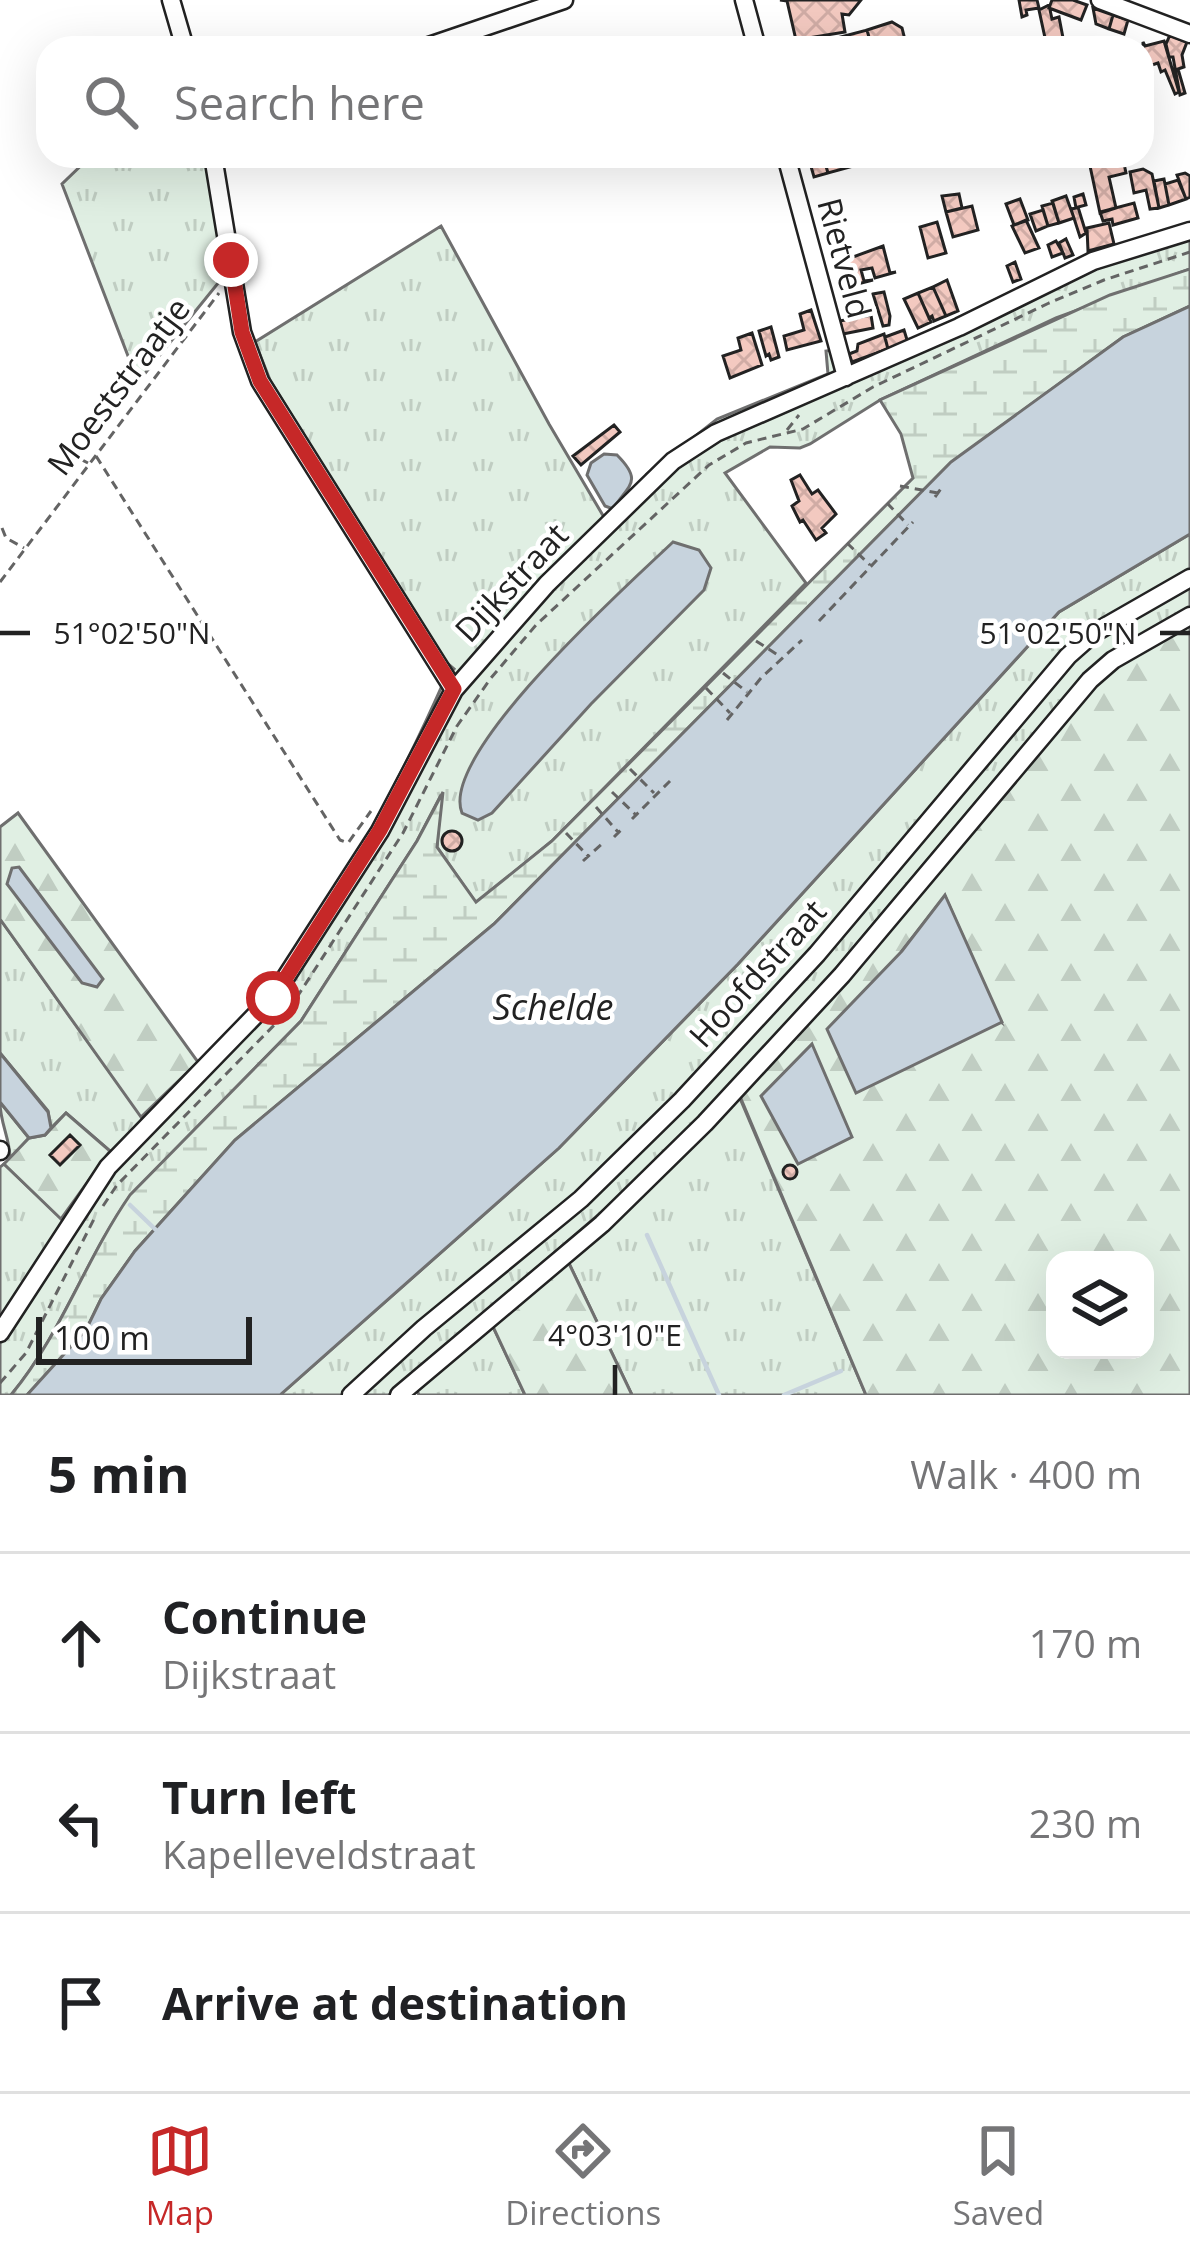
<!DOCTYPE html>
<meta charset="utf-8">
<style>
body{margin:0;font-family:"Open Sans",sans-serif;background:#f2f2f2;color:#202124}
.controls{position:absolute;right:36px;bottom:36px;display:grid;overflow:hidden;border-radius:24px;box-shadow:0 12px 48px #0002}
.controls button{width:108px;height:108px;display:grid;place-items:center;padding:0;border:0;border-bottom:3px solid #e0e0e0;background:#fff;color:#202124;font:60px sans-serif}
.scale{position:absolute;left:36px;bottom:30px;width:216px;box-sizing:border-box;padding-left:12px;border:6px solid #222;border-top:0;font-size:33px;line-height:42px;white-space:nowrap;color:#222;-webkit-text-stroke:9px #fff;paint-order:stroke}
.stop{position:absolute;width:36px;height:36px;margin:-27px;border:9px solid #c62828;border-radius:50%;background:#fff}
.stop.end{background:#c62828;border-color:#fff;box-shadow:0 3px 12px #0008}
.list{margin:0;padding:0;list-style:none}
h2{display:flex;justify-content:space-between;align-items:center;height:156px;margin:0;padding:0 48px;font-size:51px}
h2 small{font-size:39px;font-weight:400;color:#757577}
.list li{display:grid;grid-template-columns:78px 1fr auto;gap:36px;align-items:center;box-sizing:border-box;height:180px;padding:0 48px;border-top:3px solid #e0e0e0}
.list b{display:block;font-size:45px;white-space:nowrap}
.list p{margin:0;font-size:39px;white-space:nowrap;color:#757577}
.list em{font-size:39px;font-style:normal;color:#757577}
.icon{flex:none;width:66px;height:66px;fill:none;stroke:currentColor;stroke-width:2;stroke-linecap:round;stroke-linejoin:round}
.map{position:relative;flex:none;width:1190px;height:1395px;overflow:hidden}
.search{position:absolute;background:#fff;box-shadow:0 12px 48px #0002;left:36px;right:36px;top:36px;height:132px;display:flex;align-items:center;gap:30px;box-sizing:border-box;padding:0 42px;border-radius:36px;color:#757577;font-size:45px}
.sheet{height:696px;background:#fff}
nav{display:flex;justify-content:space-around;align-items:center;box-sizing:border-box;height:168px;border-top:3px solid #e0e0e0;background:#fff;font-size:33px;color:#757577}
nav a{display:grid;justify-items:center;gap:6px}
nav .on{color:#c62828}
.map>svg:first-child{display:block}
</style>
<div class="map">
<svg width="1190" height="1395" viewBox="0 0 1190 1395">
<defs>
<pattern id="grass-tufts" width="24" height="20" patternUnits="userSpaceOnUse" patternTransform="scale(3)"><rect width="24" height="20" fill="#e0efe3"/><path d="M3 7l-1-3M5 7V3M7 7l1-3M15 17l-1-3M17 17v-4M19 17l1-3" fill="none" stroke="#c0cdc2"/></pattern>
<pattern id="forest-firs" width="22" height="20" patternUnits="userSpaceOnUse" patternTransform="scale(3)"><rect width="22" height="20" fill="#e0efe3"/><path d="M5 1l3.5 6h-7zM16 11l3.5 6h-7z" fill="#c0cdc2"/></pattern>
<pattern id="wetland-marsh" width="20" height="14" patternUnits="userSpaceOnUse" patternTransform="scale(3)"><rect width="20" height="14" fill="#e0efe3"/><path d="M1 5h8M5 5V1M11 12h8M15 12V8" fill="none" stroke="#c0cdc2"/></pattern>
<pattern id="building-cross-hatch" width="8" height="8" patternUnits="userSpaceOnUse" patternTransform="scale(3)"><rect width="8" height="8" fill="#f3c9c0"/><path d="M0 0l8 8M0 8l8-8" fill="none" stroke="#d0aca5"/></pattern>
</defs>
<rect width="100%" height="100%" fill="#fff"/>
<!-- grass -->
<path fill="url(#grass-tufts)" stroke="#6f6f6f" stroke-width="3" d="M91,156H206L226,264L219,282L138,382L62,184Z
M441,226L549,424L608,524L652,482L647,474L717,419L828,374L826,351L835,350L838,369L833,379L1070,274L1190,234V269L1056,318L880,400L810,444L800,448L770,447L725,473L806,583L552,841L476,903L437,847L441,795L417,841L301,1021L130,1196C85,1260 61,1335 11,1395H0V1167L4,1164L61,1218L110,1151L66,1113L51,1128L48,1111L0,1053V919L142,1117C183,1076 230,1037 266,992C337,901 398,785 445,679L454,669L440,657L270,380L255,342Z
M1190,534V608L1086,675L1063,699L779,1036L640,1179L389,1395H280L559,1148L738,964L1059,612Z
M736,1089L866,1395H632L564,1253Z
M0,1102L29,1138L10,1159C10,1138 0,1123 0,1102Z
M488,1316L525,1395H419L413,1382Z"/>
<!-- forest -->
<path fill="url(#forest-firs)" stroke="#6f6f6f" stroke-width="3" fill-rule="evenodd" d="M1190,625V1395H866L739,1094L1071,708L1117,666ZM945,896L1001,1022L902,951ZM1055,1260H1145V1350H1055Z
M18,813L198,1062L141,1117L0,919V827Z
M66,1113L110,1151L61,1219L4,1164L29,1138L45,1135Z
M564,1253L632,1395H525L488,1316Z"/>
<!-- wetland -->
<path fill="url(#wetland-marsh)" stroke="#6f6f6f" stroke-width="3" d="M1190,269V306L1123,337L951,463L494,924L235,1140L135,1251L101,1299L86,1330L27,1395H11C61,1335 85,1260 130,1195L301,1021L417,841L443,792L437,847L476,902L552,841L913,478L901,434L880,400L1110,295Z"/>
<!-- water -->
<path fill="#c7d3dd" stroke="#6f6f6f" stroke-width="3" d="M1190,306V534L1059,612L738,964L559,1148L280,1395H27L86,1330L101,1299L135,1251L235,1140L494,924L951,462L1123,337Z
M604,454L617,455C644,482 628,485 613,509L605,506L587,475L591,463Z
M673,542L699,550L711,568L704,590L591,704L492,813L478,820L462,813C438,754 630,583 673,542Z
M19,867L103,979L97,987L82,983L7,884L12,868Z
M945,895L1002,1022L856,1093L827,1029L902,951Z
M812,1044L852,1137L798,1164L761,1096Z
M0,1053L48,1112L51,1128L45,1135L29,1138L0,1102Z"/>
<g fill="none" stroke-linecap="round" stroke-linejoin="round">
<!-- stream -->
<path stroke="#c7d3dd" stroke-width="4.5" d="M130,1205L156,1230
M647,1235L719,1395
M784,1395L841,1371"/>
</g>
<!-- building -->
<path fill="url(#building-cross-hatch)" stroke="#222" stroke-width="3" d="M780,0H861L849,15L842,14L845,32L796,40L787,1Z
M1019,0H1037L1039,8L1026,10L1027,15L1022,17Z
M1052,0H1073L1087,5L1081,20L1049,8Z
M1049,5L1052,19L1059,17L1064,43L1047,47L1039,10Z
M1093,8L1113,15L1109,29L1096,24Z
M1113,15L1128,20L1124,34L1109,29Z
M892,22L902,28L907,48H872L867,30Z
M867,30L872,48H799Z
M1170,35L1187,42L1182,55L1184,67L1178,69L1185,93L1180,95L1173,57H1169L1166,44Z
M1164,41L1179,92L1175,94L1165,70L1161,72L1158,63L1149,66L1143,56V42L1145,46Z
M808,156H823L828,173L814,177Z
M823,156H890L828,173Z
M1123,159L1126,173L1109,177L1116,208L1100,213L1090,166Z
M1143,169L1152,174L1159,208L1150,209L1146,190L1134,193L1130,172Z
M1185,173L1190,176V197L1186,199L1177,175Z
M1164,179L1169,205L1159,208L1154,181Z
M1178,180L1186,199L1169,205L1165,184Z
M959,194L962,208L946,212L942,196Z
M1083,194L1086,205L1078,207L1086,233L1080,237L1071,209L1076,208L1074,197Z
M1066,196L1074,218L1059,223L1052,201Z
M1020,199L1028,220L1014,225L1006,204Z
M1053,203L1059,223L1048,226L1042,206Z
M1134,203L1138,218L1113,225L1112,219L1103,221L1100,212Z
M972,206L978,230L953,237L946,212Z
M1043,210L1048,226L1036,231L1030,214Z
M1026,220L1039,248L1025,253L1012,226Z
M937,222L946,253L928,258L920,227Z
M1109,223L1114,244L1088,251L1087,228Z
M1066,239L1073,255L1065,258L1059,243Z
M1056,241L1063,253L1052,257L1048,245Z
M883,246L890,273L896,272L875,278L872,268L861,270L864,281L873,280L850,286L842,261Z
M1015,262L1021,279L1013,282L1007,266Z
M947,280L958,311L946,316L933,287Z
M933,287L946,316L934,321L932,316L929,318L918,293Z
M884,292L890,316L889,325L883,326L873,294Z
M918,293L931,322L918,328L904,299Z
M811,310L821,341L787,350L784,336L804,330L800,314Z
M871,315L873,328L843,334L840,321Z
M771,327L779,357L771,360L769,354L766,356L759,331Z
M904,330L908,343L888,349L885,337Z
M752,333L762,365L730,378L723,356L741,350L738,338Z
M884,334L888,349L852,362L849,354L857,351L858,344Z
M614,425L620,432L581,465L573,456Z
M800,475L812,494L818,490L836,514L822,528L826,533L816,540L803,520L800,522L792,506L799,501L791,480Z
M442 841a10 10 0 1 1 20 0a10 10 0 1 1-20 0Z
M70,1135L80,1145L60,1165L50,1155Z
M783 1172a7 7 0 1 1 14 0a7 7 0 1 1-14 0Z"/>
<g fill="none" stroke-linecap="round" stroke-linejoin="round">
<defs>
<path id="minor" d="M171,0L185,48
M744,0L757,48
M1100,0L1190,34
M423,48L564,0
M213,156L242,332L260,381L454,690
M786,156L846,377
M0,1150V1151
M0,1333L108,1167L273,997L380,831L454,690L547,584L673,461L716,433L959,327L1093,261L1190,231
M351,1395L424,1328L581,1199L682,1100L817,954L1068,656L1094,633L1190,578
M399,1395L602,1224L705,1123L842,975L1090,680L1113,660L1190,616"/>
</defs>
<!-- minor casing -->
<use href="#minor" stroke="#222" stroke-width="21"/>
<!-- path -->
<path stroke="#646464" stroke-width="3" stroke-dasharray="9 6" stroke-linecap="butt" d="M787,430L799,415
M68,453L88,463
M96,456L340,840L348,843L371,811
M900,486L938,493
M935,497L943,486
M887,503L908,525
M2,528L6,538L24,548
M847,543L870,565
M0,582L219,293
M819,621L913,522
M756,641L781,657
M723,673L747,692
M706,688L730,713
M727,720L761,678L802,640
M630,769L654,793
M612,792L636,815
M596,807L618,832
M632,819L670,781
M566,833L588,856
M614,837L624,827
M583,861L603,843
M103,1206L117,1185L288,1011L403,833L457,726L491,678L536,625L709,465L746,443L803,429L873,387L1049,303L1104,280L1190,252
M0,1383L26,1353L94,1219"/>
<!-- minor -->
<use href="#minor" stroke="#fff" stroke-width="16"/>
</g>
<g fill="none" stroke-linecap="round" stroke-linejoin="round">
<!-- route -->
<path stroke="#c62828" stroke-width="15" d="M231,260L242,332L260,381L454,689L380,830L273,998"/>
</g>
<!-- ticks -->
<path fill="none" stroke="#222" stroke-width="4.5" d="M0,633H30M1160,633H1190M615,1365V1395"/>
<g text-anchor="middle" dominant-baseline="central" stroke-width="9" stroke-linejoin="round" paint-order="stroke">
<!-- street labels -->
<g font-size="33" fill="#222" stroke="#fff">
<text transform="translate(845 258) rotate(75)">Rietveld</text>
<text transform="translate(118 386) rotate(-53)">Moeststraatje</text>
<text transform="translate(511 582) rotate(-47)">Dijkstraat</text>
<text transform="translate(757 973) rotate(-48)">Hoofdstraat</text>
</g>
<!-- water labels -->
<g font-size="36" font-style="italic" fill="#222" stroke="#fff">
<text x="553" y="1006">Schelde</text>
</g>
</g>
<g font-size="30" text-anchor="middle" fill="#222" stroke="#fff" stroke-width="9" stroke-linejoin="round" paint-order="stroke">
<text x="132" y="644">51°02'50"N</text>
<text x="1058" y="644">51°02'50"N</text>
<text x="615" y="1346">4°03'10"E</text>
</g>
</svg>
<div class="controls">
<button><svg class="icon" aria-label="layers" viewBox="0 0 24 24"><path d="M12 4l9 5-9 5-9-5zM3 14l9 5 9-5"/></svg></button>
</div>
<div class="scale">100 m</div>
<div class="stop" style="left:273px;top:998px"></div>
<div class="stop end" style="left:231px;top:260px"></div>
<div class="search"><svg class="icon" aria-label="search" viewBox="0 0 24 24"><circle cx="10" cy="10" r="6"/><path d="M15 15l6 6"/></svg>Search here</div>
</div>
<section class="sheet">
<h2>5 min<small>Walk · 400 m</small></h2>
<ul class="list">
<li><svg class="icon" aria-label="ahead" viewBox="0 0 24 24"><path d="M12 20V5M6 11l6-6 6 6"/></svg><div><b>Continue</b><p>Dijkstraat</p></div><em>170 m</em></li>
<li><svg class="icon" aria-label="left" viewBox="0 0 24 24"><path d="M17 20v-9H6M10 6l-5 5 5 5"/></svg><div><b>Turn left</b><p>Kapelleveldstraat</p></div><em>230 m</em></li>
<li><svg class="icon" aria-label="arrive" viewBox="0 0 24 24"><path d="M6 21V4h12l-3 4 3 4H6"/></svg><div><b>Arrive at destination</b></div></li>
</ul>
</section>
<nav>
<a class="on"><svg class="icon" aria-label="map" viewBox="0 0 24 24"><path d="M3 6l6-2 6 2 6-2v14l-6 2-6-2-6 2zM9 4v14M15 6v14"/></svg>Map</a>
<a><svg class="icon" aria-label="directions" viewBox="0 0 24 24"><path d="M12 3l9 9-9 9-9-9zM9 14v-3h6M13 9l2 2-2 2"/></svg>Directions</a>
<a><svg class="icon" aria-label="saved" viewBox="0 0 24 24"><path d="M7 4h10v16l-5-4-5 4z"/></svg>Saved</a>
</nav>
